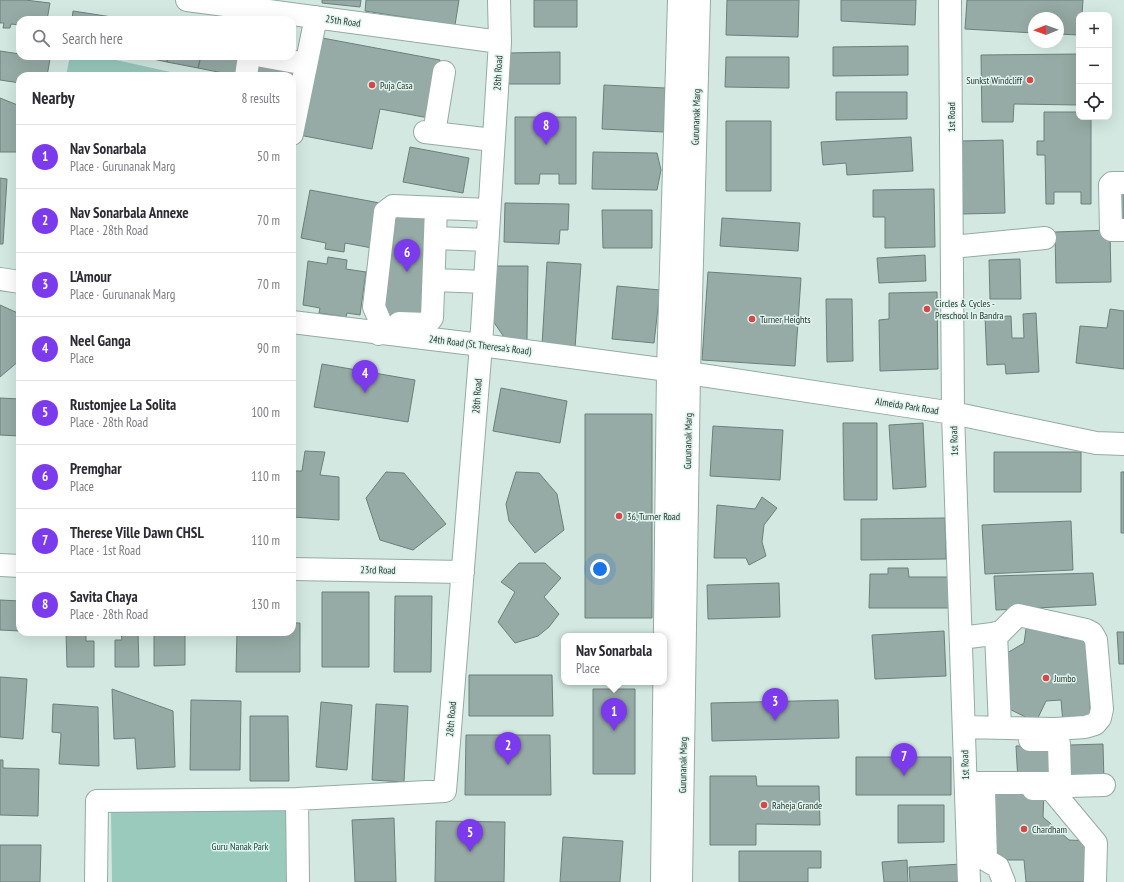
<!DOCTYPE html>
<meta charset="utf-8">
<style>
body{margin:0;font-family:"PT Sans Narrow",sans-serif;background:#f2f2f3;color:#2b2b33}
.controls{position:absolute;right:12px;top:12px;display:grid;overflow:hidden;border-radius:8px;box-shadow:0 4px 16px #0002}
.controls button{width:36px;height:36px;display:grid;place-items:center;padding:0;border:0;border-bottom:1px solid #e1e1e2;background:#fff;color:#2b2b33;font:20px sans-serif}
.compass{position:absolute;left:1028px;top:12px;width:36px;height:36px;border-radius:50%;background:#fff;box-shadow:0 4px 16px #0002;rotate:269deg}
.you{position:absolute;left:600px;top:569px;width:14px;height:14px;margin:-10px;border:3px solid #fff;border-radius:50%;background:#1a73e8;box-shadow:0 0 0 6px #1a73e833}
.badge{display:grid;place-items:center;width:26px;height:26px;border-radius:50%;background:#7c3aed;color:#fff;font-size:13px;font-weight:700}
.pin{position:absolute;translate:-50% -33px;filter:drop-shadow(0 1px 2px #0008)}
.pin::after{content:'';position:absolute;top:21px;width:14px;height:12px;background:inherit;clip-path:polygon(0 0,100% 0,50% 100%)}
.popup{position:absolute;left:561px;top:633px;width:106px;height:52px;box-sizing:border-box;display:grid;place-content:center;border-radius:8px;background:#fff;filter:drop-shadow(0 1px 3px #0005);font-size:13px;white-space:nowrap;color:#7c7c81}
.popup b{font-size:15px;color:#2b2b33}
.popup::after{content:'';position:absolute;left:50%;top:100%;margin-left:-8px;border:8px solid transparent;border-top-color:#fff}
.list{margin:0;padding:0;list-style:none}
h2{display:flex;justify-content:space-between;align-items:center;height:52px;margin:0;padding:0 16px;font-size:17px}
h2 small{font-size:13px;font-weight:400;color:#7c7c81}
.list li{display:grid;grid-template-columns:26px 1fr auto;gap:12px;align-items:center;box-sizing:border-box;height:64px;padding:0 16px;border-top:1px solid #e1e1e2}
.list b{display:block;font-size:15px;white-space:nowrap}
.list p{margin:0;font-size:13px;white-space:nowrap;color:#7c7c81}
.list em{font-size:13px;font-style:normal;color:#7c7c81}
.icon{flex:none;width:22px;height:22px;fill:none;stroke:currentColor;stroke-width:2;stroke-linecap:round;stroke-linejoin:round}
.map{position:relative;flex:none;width:1124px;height:882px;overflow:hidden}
.search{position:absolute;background:#fff;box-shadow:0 4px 16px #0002;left:16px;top:16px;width:280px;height:44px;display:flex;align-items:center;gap:10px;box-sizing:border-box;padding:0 14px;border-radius:12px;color:#7c7c81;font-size:15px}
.panel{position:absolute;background:#fff;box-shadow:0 4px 16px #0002;left:16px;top:72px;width:280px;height:564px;border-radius:12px}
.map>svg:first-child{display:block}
</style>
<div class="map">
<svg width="1124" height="882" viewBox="0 0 1124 882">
<rect width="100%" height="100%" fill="#d2e8e1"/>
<!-- green -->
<path fill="#99cabc" d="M70,56H98L184,75L66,76Z
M289,809L290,882H112L111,812Z"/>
<!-- building -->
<path fill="#96aba5" stroke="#6c807a" d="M0,0H25L50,3L47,20H20V25L11,24L10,28H3L4,23H0Z
M322,0H361L360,7L322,3Z
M366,0H459L455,25L365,11Z
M534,0H577V27H534Z
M727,0H799L798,37L726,35Z
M841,0H916L915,25L841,21Z
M967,0H1083L1082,15H1079V35L1058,34V18H1034V33L965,29Z
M73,11L112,17V20H72Z
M317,37L440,60L429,118L380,109L372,149L299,135Z
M908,46V75L833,76V47Z
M0,51L20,54V56L50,59L47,76H20V83L0,80Z
M560,52V84H508V53Z
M1079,54V105L1014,104L1013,122H982L981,55Z
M139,56H168L167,62Z
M168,56H201L198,68L167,62Z
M201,56H242L238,76L198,68Z
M726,57H789V88L725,87Z
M260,59L299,67L292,103V76H257Z
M604,85L665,88L664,132L602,129Z
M836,92H907V119L836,120Z
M0,98L20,106V149L17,152H0Z
M1044,112H1079V117H1091V204H1081V192H1054V204H1046L1045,155H1037V141H1044Z
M515,117H576V184H559V174H540L539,184H515Z
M726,121H771V191H726Z
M911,137L913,171L847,175L846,163L823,165L821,142Z
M1003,140L1005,213L963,214L961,141Z
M410,147L469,158L463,193L403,182Z
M593,152L657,153L661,170L657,190L592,189Z
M0,178L7,179L3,244H0Z
M1113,186H1124V221H1114Z
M934,189L935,247L885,248V217H873V190Z
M310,190L380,203L372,248L345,243L344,252L325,249L326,243L301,238Z
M505,203L569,204L568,230H560L559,244L504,242Z
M391,210L434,215L429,317L386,318L383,264Z
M602,210H652V248H603Z
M722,218L800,223L798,251L720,246Z
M1110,230L1111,282L1056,283L1055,232Z
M925,255L926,281L879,283L877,258Z
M328,257L347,260L346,269L366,272L360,315L347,313L346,317L319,313L320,308L303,305L308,261L327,264Z
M1020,259L1021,299H990L989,260Z
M547,262L581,264L575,348L542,345Z
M492,266H528L527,340H506L491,318Z
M708,272L801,278L795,366L702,360Z
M617,286L660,290L654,343L612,339Z
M937,292L938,369L880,371L879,320L889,319V293Z
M826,299H852L853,361L827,362Z
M0,305L20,314V360L0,377Z
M1110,309L1124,311V369L1076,363L1080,326L1107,328Z
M1036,313L1039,372L1006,374L1005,364L987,365L985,317L1011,316L1012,338H1024L1023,314Z
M322,364L415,380L408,422L314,407Z
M501,388L567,401L560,443L493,431Z
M0,398L20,399V436L0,435Z
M585,414H652V618H585Z
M843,423H877V500H844Z
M923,423L926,487L893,489L889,425Z
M713,426L783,430L780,480L710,476Z
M305,451L325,452L320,475L339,477V520L292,517V471H302Z
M994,452H1081V492H994Z
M386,472L404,473L446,524L413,550L380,540L366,498Z
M516,472L539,473L557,494L564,530L535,553L509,521L506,504Z
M1121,472H1124V533H1121Z
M762,497L777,508L764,525L762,542L766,556L749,565L746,558H714L717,505L755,509Z
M945,518L946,559L861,560V519Z
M1071,521L1073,570L985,574L982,525Z
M519,563H545L561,578L544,597L559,614L549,627L538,636L515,643L498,622L515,592L501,582Z
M888,568H908L909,577H953V608H869L870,574H888Z
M1093,573L1096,605L996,610L994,576Z
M779,583L780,617L708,619L707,585Z
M322,592H369V667H322Z
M395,596H432L431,672H394Z
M0,600L20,601V631L0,630Z
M1027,622L1064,638L1085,637L1091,721L1063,723L1061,700L1046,701L1036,722L1005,707L1002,656L1024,643Z
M292,623H300V672H236L237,632H292Z
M944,631L946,676L875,679L872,635Z
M66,632H86V641H94V667H67Z
M121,632H138L139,667H115V640H122Z
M154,632H185V665L154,666Z
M1117,632H1124V664H1119Z
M469,675H552L553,716H469Z
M0,677L27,679L23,739L0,737Z
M112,689L173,711L175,767L137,769L135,738L114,739Z
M593,689H635V774H593Z
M191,700L241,701L240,770H190Z
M838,700L839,738L712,741L711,703Z
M321,702L352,705L347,770L316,767Z
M53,704L98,707L99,766L59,764L61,733L52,732Z
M376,704L408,706L404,782L372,780Z
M250,716H288L289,781H250Z
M466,735H550L551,795H465Z
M1103,744L1104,782L1071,783L1070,745Z
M1053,745L1055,780L1018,782L1016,746Z
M856,757H951V795H856Z
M0,760H3V768L39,769L38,816L0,815Z
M710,776H756L757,786H819L820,825L756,824V845H710Z
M1044,790L1043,817L1069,840L1091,841V882H1026L1024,860H993L990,793Z
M898,805H944V842L898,843Z
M394,818L396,882H355L352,820Z
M436,821L505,822L504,882H435Z
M563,837L623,841L620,882H560Z
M0,845H41L40,882H0Z
M739,851H821V868H808V882H739Z
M907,860L908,882H884L882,862Z
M962,864L963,882H910L909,867Z"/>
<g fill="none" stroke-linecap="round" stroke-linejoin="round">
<defs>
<path id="minor" d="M187,0L500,42
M950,0L953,413L969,882
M262,56L306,64
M246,76L249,56
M425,132L493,140
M434,133L444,72
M292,134L316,17
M1124,183H1112L1110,185L1111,230H1124
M435,238L487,240
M952,247L1045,238
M0,279L20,282
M434,280L485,282
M292,322L481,345L668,370L953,413L1096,443L1124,444
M399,323L427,324L432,318L436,208
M379,334L380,321L374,307L385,212L393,206L489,210
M0,565L20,566
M292,569L463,572
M996,633L1000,727
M961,638L1000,633L1018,615L1086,630L1092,633L1096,640L1102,709L1100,718L1095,724L1085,727L1055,729L964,727
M1057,781L1069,786L1104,785
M966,783H1054L1060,779L1059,744L1053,740H1030
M1033,789H1051L1096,843L1095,882
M984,790L986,860L998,867L1004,882
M297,799L298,882
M96,882L97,801L297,799L445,791L481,345L500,42L499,0"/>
<path id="major" d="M662,882L668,370L679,0
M681,882L689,373L699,0"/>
</defs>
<!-- minor casing -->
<use href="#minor" stroke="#95aaa4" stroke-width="24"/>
<!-- major casing -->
<use href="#major" stroke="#95aaa4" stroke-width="24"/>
<!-- minor -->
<use href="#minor" stroke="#fff" stroke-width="22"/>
<!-- major -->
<use href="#major" stroke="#fff" stroke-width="22"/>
</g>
<!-- markers -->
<g fill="#d64745" stroke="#dff5ee" stroke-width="1.5">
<circle cx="1030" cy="80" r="4"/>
<circle cx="372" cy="85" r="4"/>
<circle cx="927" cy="309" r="4"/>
<circle cx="752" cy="319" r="4"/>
<circle cx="619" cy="516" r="4"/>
<circle cx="1046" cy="678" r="4"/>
<circle cx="764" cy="805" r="4"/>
<circle cx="1024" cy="829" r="4"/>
</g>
<g text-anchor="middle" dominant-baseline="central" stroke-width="3" stroke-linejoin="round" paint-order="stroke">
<!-- street labels -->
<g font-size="10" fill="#2b3431" stroke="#dff5ee">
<text transform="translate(343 21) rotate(8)">25th Road</text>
<text transform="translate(498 73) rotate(-87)">28th Road</text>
<text transform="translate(696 117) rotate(-88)">Gurunanak Marg</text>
<text transform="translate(951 117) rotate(-90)">1st Road</text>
<text transform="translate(480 345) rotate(7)">24th Road (St. Theresa's Road)</text>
<text transform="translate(477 396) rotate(-86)">28th Road</text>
<text transform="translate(907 406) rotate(9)">Almeida Park Road</text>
<text transform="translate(688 441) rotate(-89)">Gurunanak Marg</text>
<text transform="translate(954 441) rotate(-92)">1st Road</text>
<text transform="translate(378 570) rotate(1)">23rd Road</text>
<text transform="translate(451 719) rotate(-85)">28th Road</text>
<text transform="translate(683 765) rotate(-89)">Gurunanak Marg</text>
<text transform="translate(965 765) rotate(-92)">1st Road</text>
</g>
<!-- poi labels -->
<g font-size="10" fill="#2b3431" stroke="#dff5ee" text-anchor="start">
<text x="1022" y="80" text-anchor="end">Sunkst Windcliff</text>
<text x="380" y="85">Puja Casa</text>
<text x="935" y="303">Circles &amp; Cycles -<tspan x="935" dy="12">Preschool In Bandra</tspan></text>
<text x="760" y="319">Turner Heights</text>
<text x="627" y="516">36, Turner Road</text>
<text x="1054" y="678">Jumbo</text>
<text x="772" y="805">Raheja Grande</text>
<text x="1032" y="829">Chardham</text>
</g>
<!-- park labels -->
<g font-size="10" fill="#123f35" stroke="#dff5ee">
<text x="240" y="846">Guru Nanak Park</text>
</g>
</g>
</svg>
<div class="controls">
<button>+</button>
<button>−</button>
<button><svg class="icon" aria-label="locate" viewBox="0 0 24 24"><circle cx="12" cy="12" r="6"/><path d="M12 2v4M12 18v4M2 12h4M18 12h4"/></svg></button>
</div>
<svg class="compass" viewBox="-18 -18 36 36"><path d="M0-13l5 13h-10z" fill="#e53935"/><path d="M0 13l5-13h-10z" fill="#7c7c81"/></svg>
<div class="you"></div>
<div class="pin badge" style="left:614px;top:731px">1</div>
<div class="popup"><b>Nav Sonarbala</b>Place</div>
<div class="pin badge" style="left:508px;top:765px">2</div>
<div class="pin badge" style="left:775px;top:721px">3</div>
<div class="pin badge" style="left:365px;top:393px">4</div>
<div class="pin badge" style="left:470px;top:852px">5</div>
<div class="pin badge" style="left:407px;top:272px">6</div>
<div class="pin badge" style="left:904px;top:776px">7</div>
<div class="pin badge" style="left:546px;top:145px">8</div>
<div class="search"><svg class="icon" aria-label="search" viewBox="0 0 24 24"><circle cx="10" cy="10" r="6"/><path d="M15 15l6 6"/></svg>Search here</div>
<section class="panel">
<h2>Nearby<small>8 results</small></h2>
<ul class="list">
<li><span class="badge">1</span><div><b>Nav Sonarbala</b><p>Place · Gurunanak Marg</p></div><em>50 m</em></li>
<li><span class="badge">2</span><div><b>Nav Sonarbala Annexe</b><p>Place · 28th Road</p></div><em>70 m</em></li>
<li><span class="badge">3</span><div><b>L'Amour</b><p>Place · Gurunanak Marg</p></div><em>70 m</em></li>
<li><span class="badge">4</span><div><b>Neel Ganga</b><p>Place</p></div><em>90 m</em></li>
<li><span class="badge">5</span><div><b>Rustomjee La Solita</b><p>Place · 28th Road</p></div><em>100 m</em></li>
<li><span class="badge">6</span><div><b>Premghar</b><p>Place</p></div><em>110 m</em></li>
<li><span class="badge">7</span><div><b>Therese Ville Dawn CHSL</b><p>Place · 1st Road</p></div><em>110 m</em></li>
<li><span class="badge">8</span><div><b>Savita Chaya</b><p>Place · 28th Road</p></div><em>130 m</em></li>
</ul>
</section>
</div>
